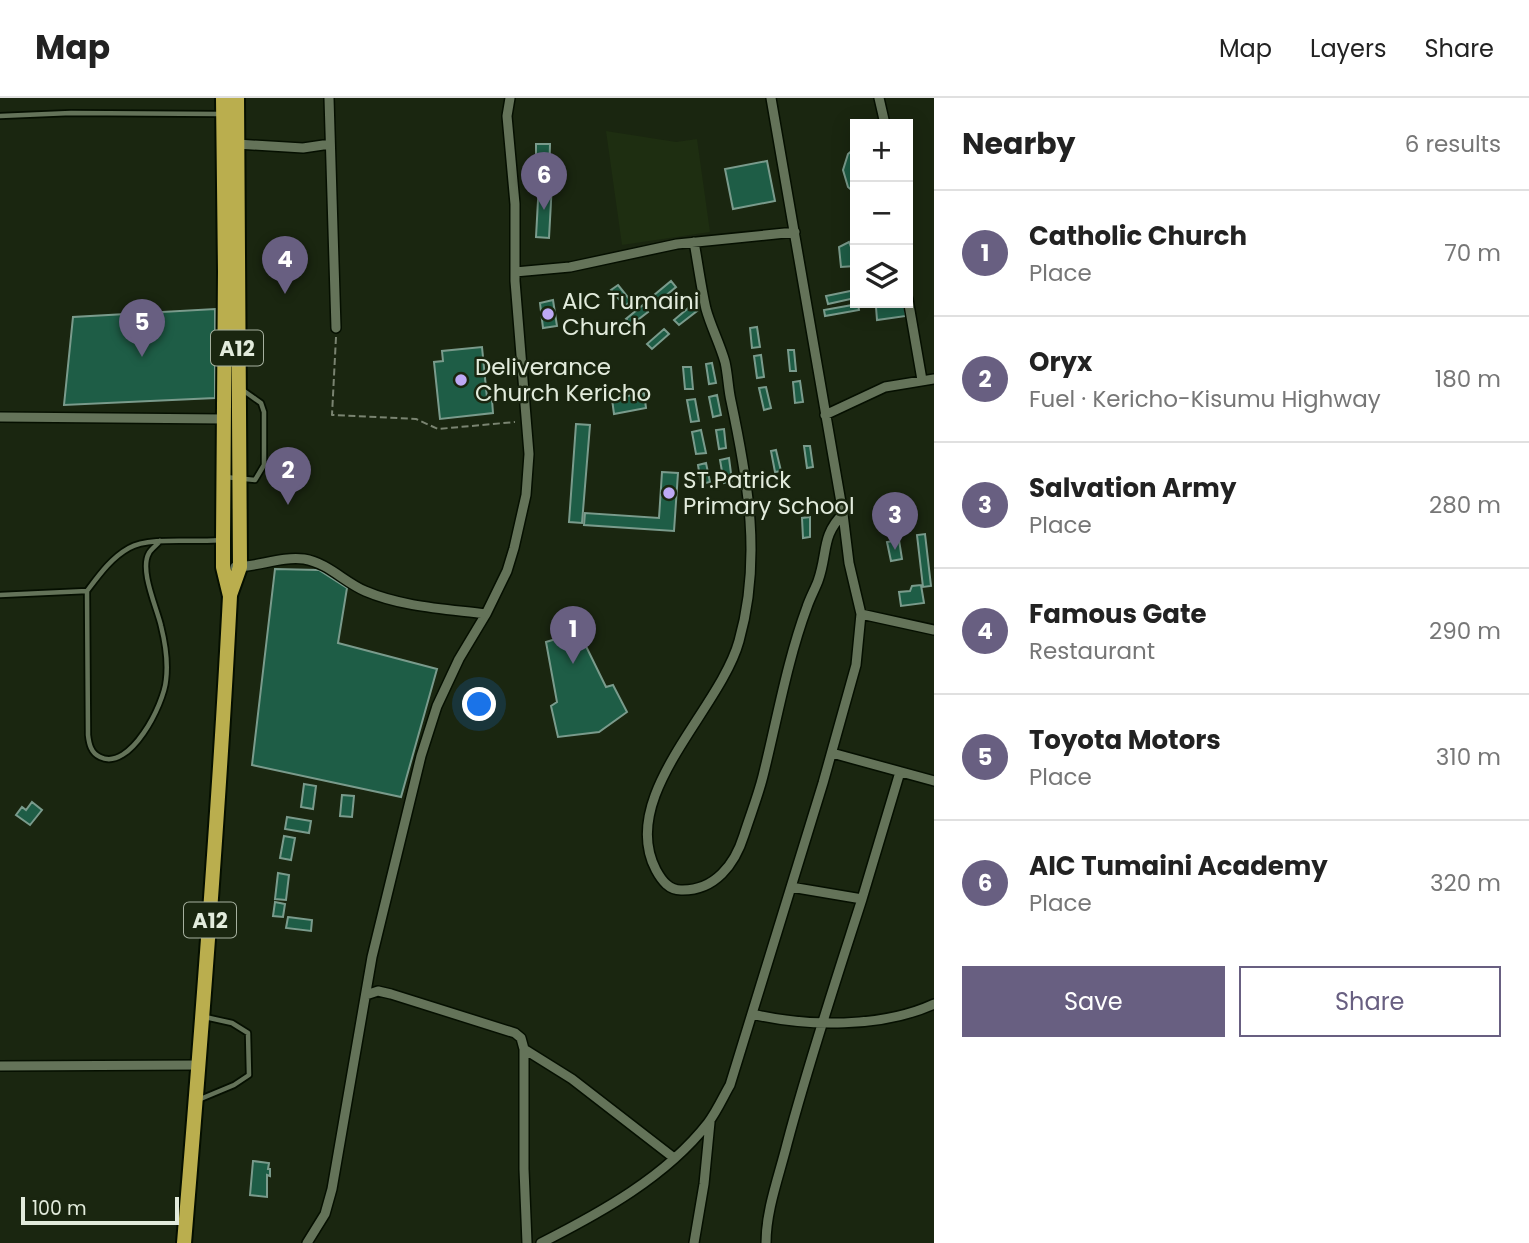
<!DOCTYPE html>
<meta charset="utf-8">
<style>
body{margin:0;font-family:Poppins,sans-serif;background:#f2f2f2;color:#222}
.controls{position:absolute;right:21px;top:21px;display:grid;overflow:hidden;border-radius:0px;box-shadow:0 4px 18px #0003}
.controls button{width:63px;height:63px;display:grid;place-items:center;padding:0;border:0;border-bottom:2px solid #e0e0e0;background:#fff;color:#222;font:35px sans-serif}
.scale{position:absolute;left:21px;bottom:18px;width:158px;box-sizing:border-box;padding-left:7px;border:4px solid #e2ebdc;border-top:0;font-size:19px;line-height:24px;white-space:nowrap;color:#e2ebdc;-webkit-text-stroke:5px #1a2610;paint-order:stroke}
.you{position:absolute;left:480px;top:607px;width:24px;height:24px;margin:-18px;border:5px solid #fff;border-radius:50%;background:#1a73e8;box-shadow:0 0 0 10px #1a73e833}
.badge{display:grid;place-items:center;width:46px;height:46px;border-radius:50%;background:#685f81;color:#fff;font-size:23px;font-weight:700}
.pin{position:absolute;translate:-50% -58px;filter:drop-shadow(0 2px 4px #0008)}
.pin::after{content:'';position:absolute;top:37px;width:24px;height:21px;background:inherit;clip-path:polygon(0 0,100% 0,50% 100%)}
.list{margin:0;padding:0;list-style:none}
h2{display:flex;justify-content:space-between;align-items:center;height:91px;margin:0;padding:0 28px;font-size:30px}
h2 small{font-size:23px;font-weight:400;color:#767676}
.list li{display:grid;grid-template-columns:46px 1fr auto;gap:21px;align-items:center;box-sizing:border-box;height:126px;padding:0 28px;border-top:2px solid #e0e0e0}
.list b{display:block;font-size:26px;white-space:nowrap}
.list p{margin:0;font-size:23px;white-space:nowrap;color:#767676}
.list em{font-size:23px;font-style:normal;color:#767676}
.actions{display:flex;gap:14px;padding:21px 28px}
.actions a{flex:1;padding:16px 0;border:2px solid #685f81;border-radius:0px;text-align:center;font-size:24px;color:#685f81}
.actions .main{background:#685f81;color:#fff}
.icon{flex:none;width:38px;height:38px;fill:none;stroke:currentColor;stroke-width:2;stroke-linecap:round;stroke-linejoin:round}
.map{position:relative;flex:none;width:934px;height:1145px;overflow:hidden}
header{display:flex;align-items:center;gap:42px;box-sizing:border-box;height:98px;padding:0 35px;background:#fff;border-bottom:2px solid #e0e0e0}
header strong{font-size:33px}
nav{display:flex;gap:38px;margin-inline-start:auto;font-size:24px}
main{display:flex}
aside{flex:1;background:#fff}
.map>svg:first-child{display:block}
</style>
<header>
<strong>Map</strong>
<nav><a>Map</a><a>Layers</a><a>Share</a></nav>
</header>
<main>
<div class="map">
<svg width="934" height="1145" viewBox="0 0 934 1145">
<rect width="100%" height="100%" fill="#1a2610"/>
<!-- built -->
<path fill="#1e2e11" d="M606,33L676,44L697,41L710,134L622,147Z"/>
<!-- building -->
<path fill="#1e5d46" stroke="#7a9b8c" stroke-width="2" d="M536,46H550L549,81L536,82Z
M855,50V95L848,89L843,72L848,56Z
M767,63L775,103L733,111L725,71Z
M539,84L552,85L549,140L536,139Z
M849,144L853,154L855,153V168L841,169L839,149Z
M671,183L676,189L658,204L653,198Z
M618,187L631,203L625,208L611,192Z
M855,192V200L828,206L826,198Z
M553,202L557,228L543,230L540,205Z
M858,206L859,212L825,218L824,212Z
M904,206L906,218L877,222L876,209Z
M643,207L648,214L631,227L626,221Z
M692,207L697,213L679,227L674,222Z
M215,211V300L64,307L73,219Z
M757,229L760,249L752,250L750,230Z
M664,231L669,236L652,251L647,246Z
M482,249L487,300L492,302L493,315L440,321L434,264L443,263L442,253Z
M788,252H794L796,273H790Z
M761,257L764,279L757,280L754,258Z
M712,265L716,285L709,286L706,266Z
M683,269H691L693,291H685Z
M800,283L803,304L795,305L793,284Z
M766,289L771,310L764,312L759,290Z
M644,295L646,310L614,316L612,301Z
M717,297L721,317L713,319L709,299Z
M695,301L699,323L691,324L687,302Z
M576,326L590,327L582,425L569,424Z
M724,331L726,350L719,351L716,332Z
M701,332L706,355L696,356L692,334Z
M804,348H810L813,369L807,370Z
M776,352L781,373L775,374L771,353Z
M729,360L732,383L724,385L720,362Z
M706,365L710,384L701,386L698,367Z
M662,374L678,375L674,433L584,427L585,415L659,420Z
M810,419V439L803,440L802,420Z
M925,436L931,488L923,489L917,437Z
M899,442L902,461L891,463L887,444Z
M275,471L319,472L347,490L338,545L437,571L401,699L252,667Z
M921,487L924,505L901,508L899,494L910,493L912,488Z
M579,534L606,589L613,587L627,614L599,634L558,639L551,608L557,604L546,544Z
M304,686L316,688L313,711L301,709Z
M342,697L354,698L352,719L340,718Z
M32,704L42,712L30,727L16,717L22,709L26,712Z
M287,719L311,723L309,735L285,731Z
M284,738L295,740L291,762L280,760Z
M278,775L289,777L286,802L275,801Z
M275,804L285,806L283,819L273,818Z
M288,819L312,822L311,833L286,830Z
M253,1063L269,1065L268,1071H270V1078L267,1077V1099L250,1097Z"/>
<g fill="none" stroke-linecap="round" stroke-linejoin="round">
<defs>
<path id="service" d="M0,18L71,15L219,16
M225,379L255,382L264,367V314L261,305L244,293
M87,493L88,637C89,646 91,655 100,659C130,674 164,606 166,582C168,566 165,544 161,528C157,510 139,472 149,455C151,451 157,447 160,443
M0,497L87,493C99,477 111,460 129,450C150,438 197,445 222,442
M198,1002L234,987L249,977L248,935L232,925L205,919"/>
<path id="minor" d="M329,0L336,230
M879,0L885,26
M237,46L303,50L330,46
M694,144C698,166 701,189 706,211C711,229 720,246 725,264C728,277 728,290 731,303C748,383 762,462 739,543C720,612 617,698 656,772C662,783 669,792 681,792C715,793 735,766 744,737C750,718 758,698 763,678C777,622 787,563 807,509C810,500 815,491 818,483C828,455 821,438 843,416
M515,174L570,169L677,146L795,134
M908,201L922,282
M825,317L885,289L934,281
M0,319L223,321
M235,469C258,469 281,458 304,461C328,465 344,484 365,493C402,509 447,511 486,516
M861,516L934,532
M832,655L934,683
M791,789L862,801L900,674
M366,897L378,893L391,896L515,935L521,940L524,951V1071L527,1145
M752,916C807,929 882,930 934,906
M524,951L572,981L674,1060
M0,968L199,967
M307,1145L325,1116L332,1091L372,859L421,658L437,608L459,561L486,516L507,473L514,450L526,397L529,356L515,183V106L507,18L510,0
M541,1145C600,1115 666,1079 708,1025C717,1013 723,999 730,987L823,685L856,567L861,516L849,465L843,416L771,0
M694,1145L704,1086L710,1024
M766,1145C766,1112 779,1078 787,1046C809,963 836,882 862,801"/>
<path id="trunk" d="M230,497L240,469L237,0
M184,1145C202,929 219,714 230,498L223,469V442L225,173L223,0"/>
</defs>
<!-- service casing -->
<use href="#service" stroke="#050f00" stroke-width="8"/>
<!-- minor casing -->
<use href="#minor" stroke="#050f00" stroke-width="12"/>
<!-- trunk casing -->
<use href="#trunk" stroke="#050f00" stroke-width="18"/>
<!-- path -->
<path stroke="#7a8471" stroke-width="2" stroke-dasharray="7 3.5" stroke-linecap="butt" d="M336,239L332,317L416,321L438,331L515,324"/>
<!-- service -->
<use href="#service" stroke="#647359" stroke-width="4.5"/>
<!-- minor -->
<use href="#minor" stroke="#647359" stroke-width="9"/>
<!-- trunk -->
<use href="#trunk" stroke="#baae4e" stroke-width="14"/>
</g>
<!-- markers -->
<g fill="#bea9f5" stroke="#1a2610" stroke-width="2.5">
<circle cx="548" cy="216" r="7"/>
<circle cx="461" cy="282" r="7"/>
<circle cx="669" cy="395" r="7"/>
</g>
<g text-anchor="middle" dominant-baseline="central" stroke-width="5" stroke-linejoin="round" paint-order="stroke">
<!-- shield labels -->
<g fill="#1a2610" stroke="#a6b09f" stroke-width="2">
<rect x="211" y="232.5" width="52" height="35" rx="5"/>
<rect x="184" y="804.5" width="52" height="35" rx="5"/>
</g>
<g font-size="21" font-weight="bold" fill="#e2ebdc">
<text x="237" y="250">A12</text>
<text x="210" y="822">A12</text>
</g>
<!-- poi labels -->
<g font-size="23" fill="#e2ebdc" stroke="#1a2610" text-anchor="start">
<text x="562" y="203">AIC Tumaini<tspan x="562" dy="26">Church</tspan></text>
<text x="475" y="269">Deliverance<tspan x="475" dy="26">Church Kericho</tspan></text>
<text x="683" y="382">ST.Patrick<tspan x="683" dy="26">Primary School</tspan></text>
</g>
</g>
</svg>
<div class="controls">
<button>+</button>
<button>−</button>
<button><svg class="icon" aria-label="layers" viewBox="0 0 24 24"><path d="M12 4l9 5-9 5-9-5zM3 14l9 5 9-5"/></svg></button>
</div>
<div class="scale">100 m</div>
<div class="you"></div>
<div class="pin badge" style="left:573px;top:566px">1</div>
<div class="pin badge" style="left:288px;top:407px">2</div>
<div class="pin badge" style="left:895px;top:452px">3</div>
<div class="pin badge" style="left:285px;top:196px">4</div>
<div class="pin badge" style="left:142px;top:259px">5</div>
<div class="pin badge" style="left:544px;top:112px">6</div>
</div>
<aside>
<h2>Nearby<small>6 results</small></h2>
<ul class="list">
<li><span class="badge">1</span><div><b>Catholic Church</b><p>Place</p></div><em>70 m</em></li>
<li><span class="badge">2</span><div><b>Oryx</b><p>Fuel · Kericho-Kisumu Highway</p></div><em>180 m</em></li>
<li><span class="badge">3</span><div><b>Salvation Army</b><p>Place</p></div><em>280 m</em></li>
<li><span class="badge">4</span><div><b>Famous Gate</b><p>Restaurant</p></div><em>290 m</em></li>
<li><span class="badge">5</span><div><b>Toyota Motors</b><p>Place</p></div><em>310 m</em></li>
<li><span class="badge">6</span><div><b>AIC Tumaini Academy</b><p>Place</p></div><em>320 m</em></li>
</ul>
<div class="actions"><a class="main">Save</a><a>Share</a></div>
</aside>
</main>
